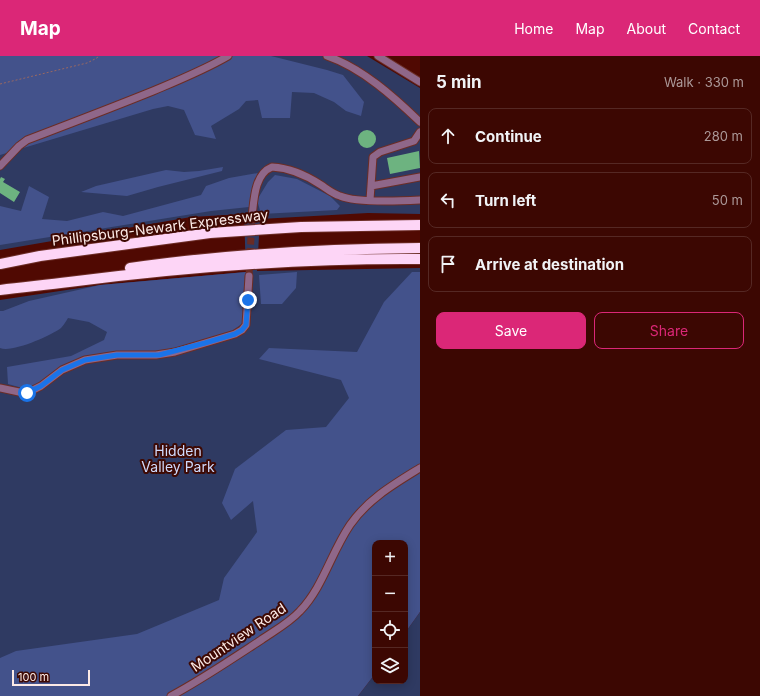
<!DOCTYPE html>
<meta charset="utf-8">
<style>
body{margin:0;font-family:Inter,sans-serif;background:#471511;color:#f1f3f6}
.controls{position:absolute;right:12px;bottom:12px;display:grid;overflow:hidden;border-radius:8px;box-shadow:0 2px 10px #0003}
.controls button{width:36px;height:36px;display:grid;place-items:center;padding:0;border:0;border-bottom:1px solid #552824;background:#3c0702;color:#f1f3f6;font:20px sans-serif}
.scale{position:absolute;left:12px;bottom:10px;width:78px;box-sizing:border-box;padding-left:4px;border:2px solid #fceae6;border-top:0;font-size:11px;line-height:14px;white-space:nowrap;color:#fceae6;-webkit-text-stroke:3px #3e0903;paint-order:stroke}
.stop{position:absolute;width:12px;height:12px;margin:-9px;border:3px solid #1a73e8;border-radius:50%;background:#fff}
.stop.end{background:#1a73e8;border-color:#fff;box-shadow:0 1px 4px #0008}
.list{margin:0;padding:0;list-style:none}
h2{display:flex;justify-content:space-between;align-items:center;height:52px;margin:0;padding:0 16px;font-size:17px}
h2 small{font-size:13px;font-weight:400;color:#ac9999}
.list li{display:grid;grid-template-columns:26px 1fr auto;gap:12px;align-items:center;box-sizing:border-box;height:56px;margin:0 8px 8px;padding:0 8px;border:1px solid #552824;border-radius:8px}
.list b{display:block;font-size:15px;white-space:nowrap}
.list em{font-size:13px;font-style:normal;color:#ac9999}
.actions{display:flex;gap:8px;padding:12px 16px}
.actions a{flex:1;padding:9px 0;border:1px solid #db2777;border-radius:8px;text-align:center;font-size:14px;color:#db2777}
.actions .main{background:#db2777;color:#fff}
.icon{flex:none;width:22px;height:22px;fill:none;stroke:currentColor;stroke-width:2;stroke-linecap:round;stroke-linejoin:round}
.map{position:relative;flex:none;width:420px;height:640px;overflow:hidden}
header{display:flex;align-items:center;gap:24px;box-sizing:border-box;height:56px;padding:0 20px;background:#db2777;color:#fff}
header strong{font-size:19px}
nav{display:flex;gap:22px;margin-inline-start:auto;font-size:14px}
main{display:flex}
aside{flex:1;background:#3c0702}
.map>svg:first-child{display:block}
</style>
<header>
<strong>Map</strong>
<nav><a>Home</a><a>Map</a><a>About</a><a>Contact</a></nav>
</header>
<main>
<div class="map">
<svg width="420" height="640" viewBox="0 0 420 640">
<rect width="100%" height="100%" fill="#500902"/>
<!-- green -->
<path fill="#2f3a62" d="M0,0H367L420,32V158L368,157L260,163L257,215L420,212V407L319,517L0,640V244L100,229L246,216L244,158L191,161L0,194Z
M420,556V640H358L375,618V625H405V577Z"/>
<!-- forest -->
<path fill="#43528b" d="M0,0H271L327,14L343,19L364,46L361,60L346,55L334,46L314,37L292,36L290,62H262L258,44L246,45L239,53L211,70L216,83L195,79L184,54L168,50L153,53L0,99Z
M223,111L222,115L158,131L127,140L81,136L96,130L166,114L184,116L199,115Z
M258,117L249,151L211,155L0,189V150L21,155L29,130L49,141L42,163L67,165L103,156L123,160L201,139L206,130L229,122Z
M275,119L297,123L330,140L340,150L337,154L261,158L257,144L268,126Z
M246,216L245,253L243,267L232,275L193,288L157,296L109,297L26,333L8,328L7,311L71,300L104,284L107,276L89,266L68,262C66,265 64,269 61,272C50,280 12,297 0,292V255H3L29,245L100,229Z
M297,216L296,232L282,248H261L259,219Z
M412,216H420V556L405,577V487H375V618L358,640H0V602L16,595L137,578L219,544L224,522L257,476L253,445L231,464L222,447L235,413L286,374L326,371L349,342L341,324L259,303L269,292L357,296L384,246Z"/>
<!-- building -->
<path fill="#6db380" d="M358 83a9 9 0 1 1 18 0a9 9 0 1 1-18 0Z
M419,95L420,112L390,118L387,102Z
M1,121L5,123L3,126L20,136L14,146L0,137V123Z"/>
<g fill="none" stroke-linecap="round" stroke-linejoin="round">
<!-- minor-tunnel -->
<path stroke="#6a2b24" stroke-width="7" stroke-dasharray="7 3.5" stroke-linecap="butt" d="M249,220L252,161"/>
<defs>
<path id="minor" d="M327,0C362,12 394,41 420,66
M378,0L420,26
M0,110L19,90L27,84C69,68 111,52 153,35C179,24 204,14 228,0
M371,130L420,121
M370,144L373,101L380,96L414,85L420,76
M252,161C254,145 254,118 272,111C290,112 306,119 321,129C327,133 333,138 340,140C356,147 401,145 420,144
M0,332L19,336L27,337L41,330L62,314L85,304L117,299H156L175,296L235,278L242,274L246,269L249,220
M171,640C201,624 232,603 261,584C274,575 289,567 300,555C323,531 331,497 350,469C368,443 394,428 420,412"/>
<path id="highway" d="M0,208L40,200L210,177L301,171L420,169
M130,212C226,198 323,193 420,192
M0,234C23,231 46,229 69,226C186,211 302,202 420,203"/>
</defs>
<!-- minor casing -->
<use href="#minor" stroke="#6c2d26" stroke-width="9"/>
<!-- highway casing -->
<use href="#highway" stroke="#6c2d26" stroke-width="12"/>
<!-- path -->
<path stroke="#996862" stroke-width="1" stroke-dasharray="2 2" stroke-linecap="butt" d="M0,28L87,7L97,2L98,0"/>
<!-- minor -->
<use href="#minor" stroke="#8f6789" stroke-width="7"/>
<!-- highway -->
<use href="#highway" stroke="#fdd5f6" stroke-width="10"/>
</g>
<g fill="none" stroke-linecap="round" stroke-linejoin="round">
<!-- route -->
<path stroke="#1a73e8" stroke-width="5" d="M27,337L41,330L62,314L85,304L117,299H159L205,287L235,278L242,274L246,269L248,244"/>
</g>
<g text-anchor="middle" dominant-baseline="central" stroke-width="4" stroke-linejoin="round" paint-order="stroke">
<!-- street labels -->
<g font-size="14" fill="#fceae6" stroke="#3e0903">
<text transform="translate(160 171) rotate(-7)">Phillipsburg-Newark Expressway</text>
<text transform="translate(238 581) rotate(-34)">Mountview Road</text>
</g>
<!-- park labels -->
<g font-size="14" fill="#cfdafd" stroke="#3e0903">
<text x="178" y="394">Hidden<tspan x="178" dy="16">Valley Park</tspan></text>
</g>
</g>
</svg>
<div class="controls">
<button>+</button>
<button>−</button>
<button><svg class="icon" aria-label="locate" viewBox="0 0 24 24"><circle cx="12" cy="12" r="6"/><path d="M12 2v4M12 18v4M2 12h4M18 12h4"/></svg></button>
<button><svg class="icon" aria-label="layers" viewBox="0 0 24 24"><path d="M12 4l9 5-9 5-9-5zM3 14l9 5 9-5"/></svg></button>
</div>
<div class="scale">100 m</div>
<div class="stop" style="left:27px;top:337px"></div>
<div class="stop end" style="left:248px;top:244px"></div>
</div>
<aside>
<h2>5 min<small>Walk · 330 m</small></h2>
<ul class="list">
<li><svg class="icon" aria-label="ahead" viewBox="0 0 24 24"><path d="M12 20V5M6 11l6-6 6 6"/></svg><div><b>Continue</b></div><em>280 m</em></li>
<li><svg class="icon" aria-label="left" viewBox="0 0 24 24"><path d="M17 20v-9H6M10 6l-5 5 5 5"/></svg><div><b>Turn left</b></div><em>50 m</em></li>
<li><svg class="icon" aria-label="arrive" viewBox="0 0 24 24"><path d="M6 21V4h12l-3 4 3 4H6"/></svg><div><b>Arrive at destination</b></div></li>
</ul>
<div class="actions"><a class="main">Save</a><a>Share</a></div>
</aside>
</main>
